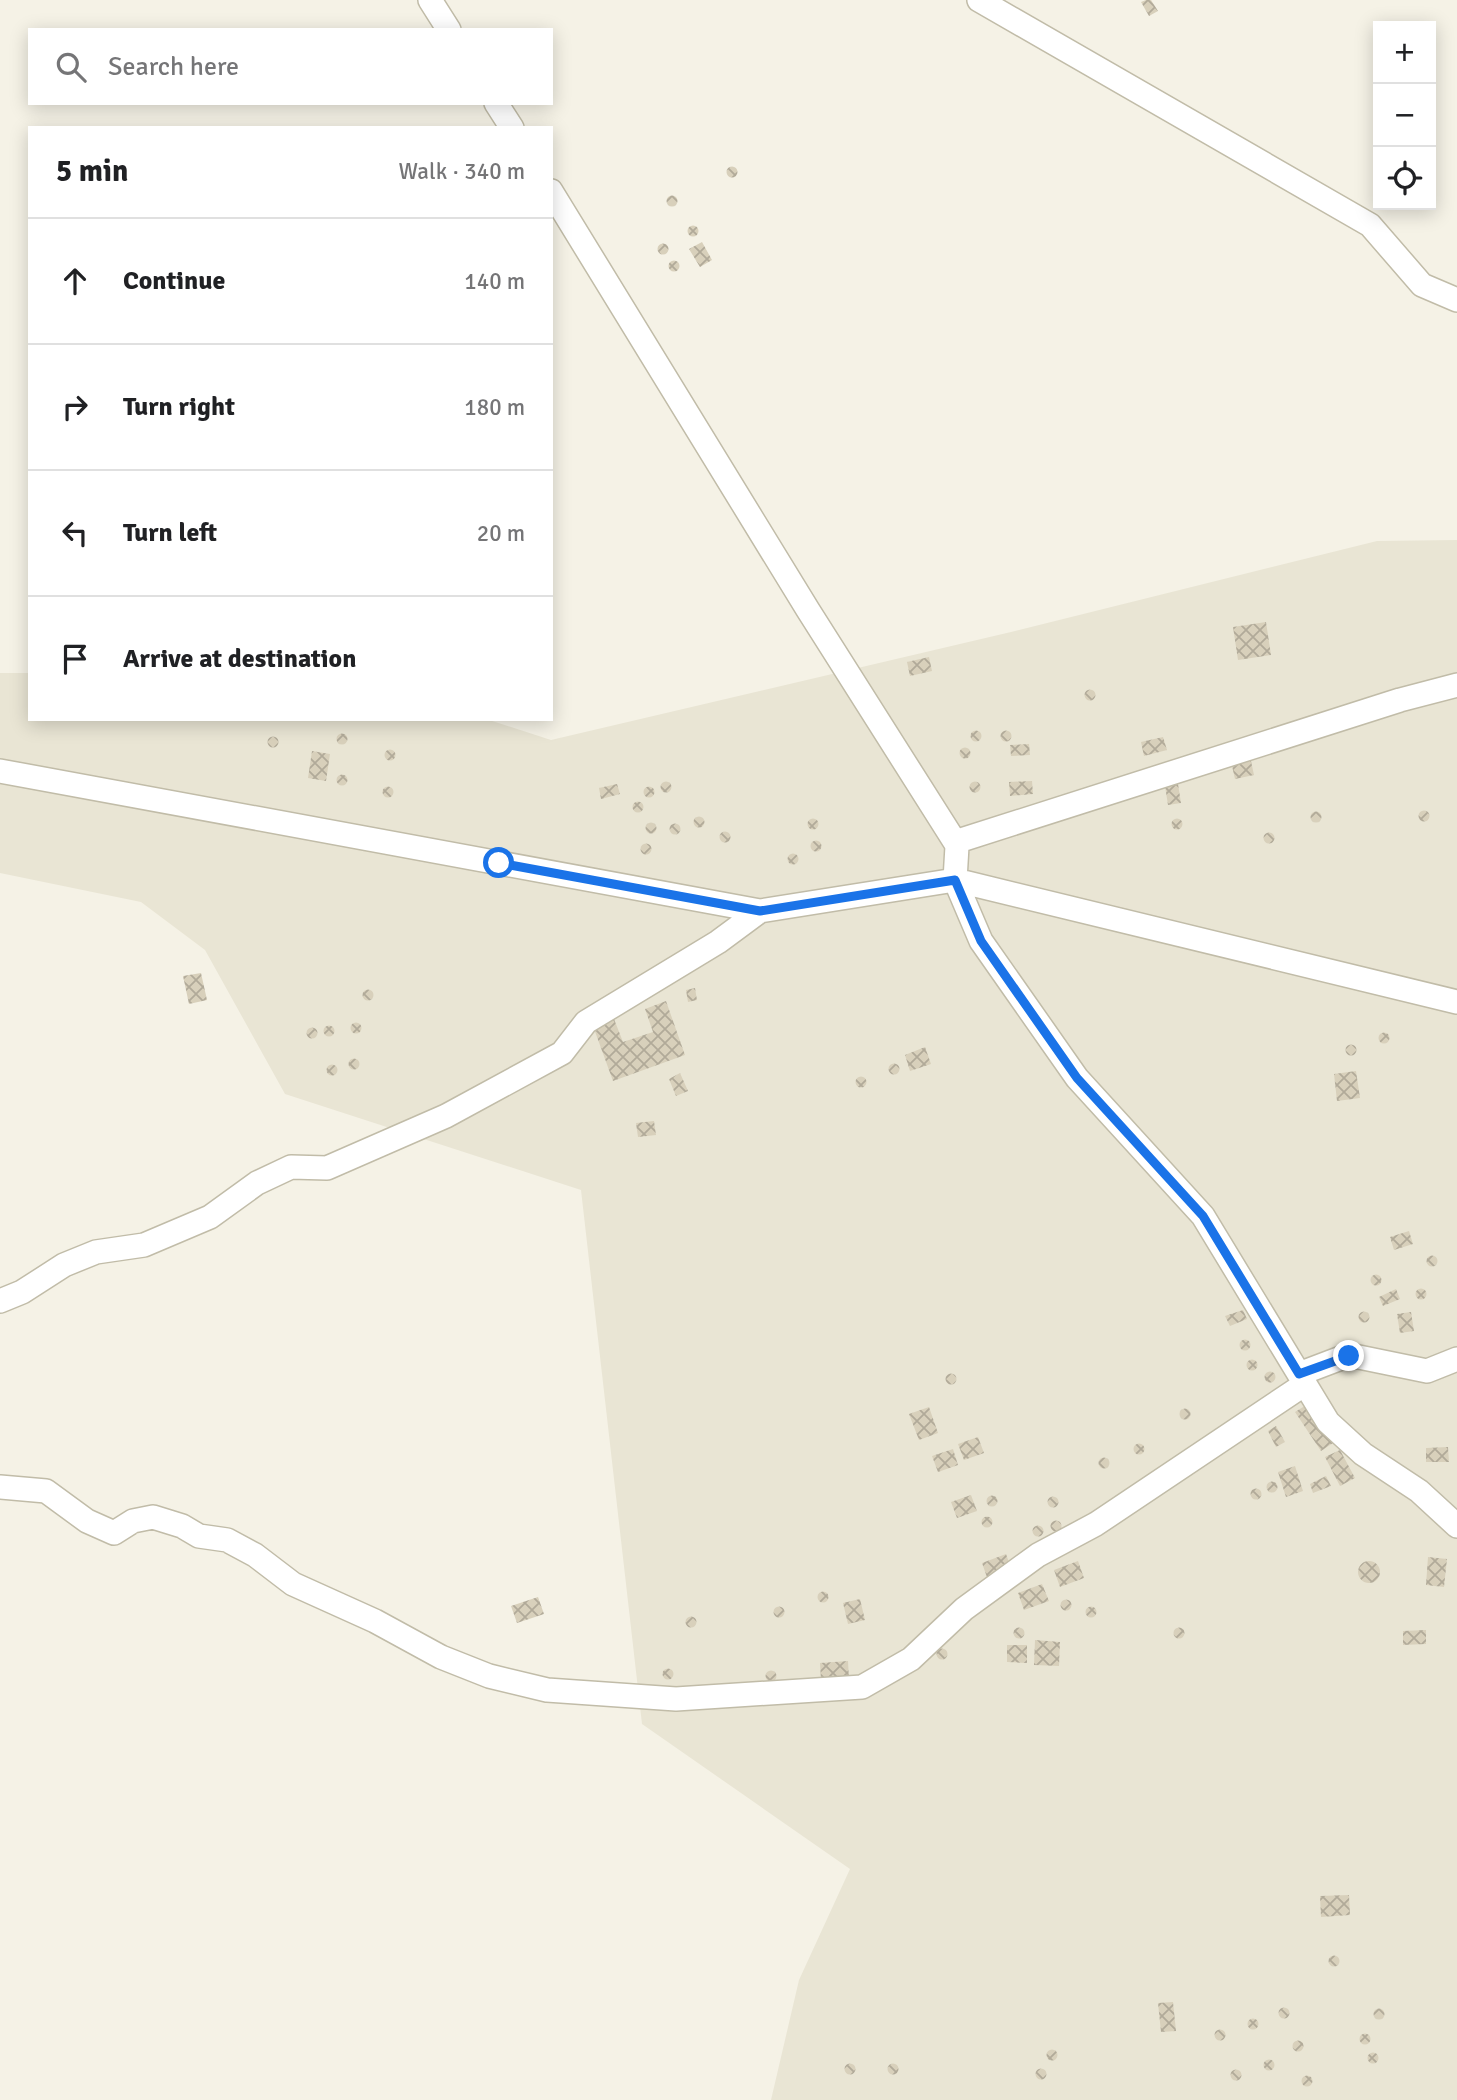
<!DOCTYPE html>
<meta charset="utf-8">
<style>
body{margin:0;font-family:Signika,sans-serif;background:#f6f6f6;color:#202124}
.controls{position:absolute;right:21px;top:21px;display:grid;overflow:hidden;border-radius:0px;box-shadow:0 4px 18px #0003}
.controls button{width:63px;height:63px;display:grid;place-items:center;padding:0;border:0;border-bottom:2px solid #e0e0e0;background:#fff;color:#202124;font:35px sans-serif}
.stop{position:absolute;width:21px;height:21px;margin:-16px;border:5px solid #1a73e8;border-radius:50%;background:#fff}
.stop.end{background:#1a73e8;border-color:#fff;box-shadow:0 2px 7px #0008}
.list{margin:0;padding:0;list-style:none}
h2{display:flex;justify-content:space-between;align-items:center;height:91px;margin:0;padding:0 28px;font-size:30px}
h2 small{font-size:23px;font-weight:400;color:#757577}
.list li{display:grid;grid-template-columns:46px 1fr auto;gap:21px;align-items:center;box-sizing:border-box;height:126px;padding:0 28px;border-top:2px solid #e0e0e0}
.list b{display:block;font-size:26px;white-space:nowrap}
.list em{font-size:23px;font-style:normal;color:#757577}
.icon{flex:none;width:38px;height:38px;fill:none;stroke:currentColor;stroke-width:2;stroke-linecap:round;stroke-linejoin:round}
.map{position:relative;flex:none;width:1457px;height:2100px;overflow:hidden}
.search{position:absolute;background:#fff;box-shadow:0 4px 18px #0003;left:28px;top:28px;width:525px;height:77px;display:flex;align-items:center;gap:18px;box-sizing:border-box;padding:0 24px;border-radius:0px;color:#757577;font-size:26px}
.panel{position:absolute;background:#fff;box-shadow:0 4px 18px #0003;left:28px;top:126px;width:525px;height:595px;border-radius:0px}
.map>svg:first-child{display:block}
</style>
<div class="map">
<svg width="1457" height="2100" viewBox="0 0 1457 2100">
<defs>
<pattern id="building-cross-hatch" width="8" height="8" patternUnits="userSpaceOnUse" patternTransform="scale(1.75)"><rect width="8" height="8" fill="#d8d0bb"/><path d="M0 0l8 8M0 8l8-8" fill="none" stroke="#b1aa99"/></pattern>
</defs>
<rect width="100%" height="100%" fill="#f5f2e6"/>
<!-- residential -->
<path fill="#e9e5d4" d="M1457,540V2100H771L799,1980L850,1869L642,1724L581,1190L285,1094L205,950L141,902L0,873V673H30V719H486L551,740L1011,632L1377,541Z"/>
<!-- building -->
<path fill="url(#building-cross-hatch)" d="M1146,0H1151L1158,11L1149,16L1141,2Z
M726.5 172a5.5 5.5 0 1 1 11 0a5.5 5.5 0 1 1-11 0Z
M666.5 201a5.5 5.5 0 1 1 11 0a5.5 5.5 0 1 1-11 0Z
M687.5 231a5.5 5.5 0 1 1 11 0a5.5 5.5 0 1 1-11 0Z
M702,242L712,260L700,267L689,249Z
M657.5 249a5.5 5.5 0 1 1 11 0a5.5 5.5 0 1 1-11 0Z
M668.5 266a5.5 5.5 0 1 1 11 0a5.5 5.5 0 1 1-11 0Z
M1266,622L1271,655L1238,660L1233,627Z
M929,657L932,671L910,676L907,662Z
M1084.5 695a5.5 5.5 0 1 1 11 0a5.5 5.5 0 1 1-11 0Z
M970.5 736a5.5 5.5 0 1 1 11 0a5.5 5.5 0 1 1-11 0Z
M1000.5 736a5.5 5.5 0 1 1 11 0a5.5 5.5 0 1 1-11 0Z
M336.5 739a5.5 5.5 0 1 1 11 0a5.5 5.5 0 1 1-11 0Z
M267.5 742a5.5 5.5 0 1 1 11 0a5.5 5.5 0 1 1-11 0Z
M1163,737L1167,750L1144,756L1141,742Z
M1029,744L1030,755L1011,756L1010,745Z
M959.5 753a5.5 5.5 0 1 1 11 0a5.5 5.5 0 1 1-11 0Z
M384.5 755a5.5 5.5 0 1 1 11 0a5.5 5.5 0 1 1-11 0Z
M312,751L330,754L326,781L308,778Z
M1251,761L1254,775L1235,779L1232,766Z
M336.5 780a5.5 5.5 0 1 1 11 0a5.5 5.5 0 1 1-11 0Z
M1032,781L1033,794L1010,796L1009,782Z
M660.5 787a5.5 5.5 0 1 1 11 0a5.5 5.5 0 1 1-11 0Z
M969.5 787a5.5 5.5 0 1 1 11 0a5.5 5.5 0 1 1-11 0Z
M617,784L620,794L601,799L599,788Z
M1178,784L1181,803L1168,805L1165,786Z
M382.5 792a5.5 5.5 0 1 1 11 0a5.5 5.5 0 1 1-11 0Z
M643.5 792a5.5 5.5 0 1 1 11 0a5.5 5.5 0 1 1-11 0Z
M632.5 807a5.5 5.5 0 1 1 11 0a5.5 5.5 0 1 1-11 0Z
M1418.5 816a5.5 5.5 0 1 1 11 0a5.5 5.5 0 1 1-11 0Z
M1310.5 817a5.5 5.5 0 1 1 11 0a5.5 5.5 0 1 1-11 0Z
M693.5 822a5.5 5.5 0 1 1 11 0a5.5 5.5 0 1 1-11 0Z
M1171.5 824a5.5 5.5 0 1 1 11 0a5.5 5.5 0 1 1-11 0Z
M807.5 824a5.5 5.5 0 1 1 11 0a5.5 5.5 0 1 1-11 0Z
M645.5 828a5.5 5.5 0 1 1 11 0a5.5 5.5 0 1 1-11 0Z
M669.5 829a5.5 5.5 0 1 1 11 0a5.5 5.5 0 1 1-11 0Z
M719.5 837a5.5 5.5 0 1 1 11 0a5.5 5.5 0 1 1-11 0Z
M1263.5 838a5.5 5.5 0 1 1 11 0a5.5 5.5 0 1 1-11 0Z
M810.5 846a5.5 5.5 0 1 1 11 0a5.5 5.5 0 1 1-11 0Z
M640.5 849a5.5 5.5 0 1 1 11 0a5.5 5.5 0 1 1-11 0Z
M787.5 859a5.5 5.5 0 1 1 11 0a5.5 5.5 0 1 1-11 0Z
M201,973L207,1000L189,1004L183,976Z
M695,988L697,1000L688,1002L686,990Z
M362.5 995a5.5 5.5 0 1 1 11 0a5.5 5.5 0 1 1-11 0Z
M666,1001L685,1055L613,1081L593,1026L614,1019L623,1042L653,1032L645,1009Z
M350.5 1028a5.5 5.5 0 1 1 11 0a5.5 5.5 0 1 1-11 0Z
M323.5 1031a5.5 5.5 0 1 1 11 0a5.5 5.5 0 1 1-11 0Z
M306.5 1033a5.5 5.5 0 1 1 11 0a5.5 5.5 0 1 1-11 0Z
M1378.5 1038a5.5 5.5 0 1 1 11 0a5.5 5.5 0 1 1-11 0Z
M1345.5 1050a5.5 5.5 0 1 1 11 0a5.5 5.5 0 1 1-11 0Z
M925,1047L931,1064L910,1071L905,1055Z
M348.5 1064a5.5 5.5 0 1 1 11 0a5.5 5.5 0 1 1-11 0Z
M888.5 1069a5.5 5.5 0 1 1 11 0a5.5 5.5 0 1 1-11 0Z
M326.5 1070a5.5 5.5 0 1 1 11 0a5.5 5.5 0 1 1-11 0Z
M1356,1071L1360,1098L1337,1101L1334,1074Z
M680,1073L688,1091L676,1096L669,1079Z
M855.5 1082a5.5 5.5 0 1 1 11 0a5.5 5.5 0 1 1-11 0Z
M654,1121L656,1135L638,1137L636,1123Z
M1409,1231L1413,1244L1394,1250L1390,1237Z
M1426.5 1261a5.5 5.5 0 1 1 11 0a5.5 5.5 0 1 1-11 0Z
M1370.5 1280a5.5 5.5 0 1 1 11 0a5.5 5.5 0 1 1-11 0Z
M1415.5 1294a5.5 5.5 0 1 1 11 0a5.5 5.5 0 1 1-11 0Z
M1396,1289L1400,1299L1383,1306L1379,1297Z
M1243,1310L1247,1319L1230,1326L1225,1316Z
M1358.5 1317a5.5 5.5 0 1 1 11 0a5.5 5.5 0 1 1-11 0Z
M1411,1312L1414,1331L1400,1333L1397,1314Z
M1239.5 1345a5.5 5.5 0 1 1 11 0a5.5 5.5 0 1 1-11 0Z
M1246.5 1365a5.5 5.5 0 1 1 11 0a5.5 5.5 0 1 1-11 0Z
M1264.5 1377a5.5 5.5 0 1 1 11 0a5.5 5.5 0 1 1-11 0Z
M945.5 1379a5.5 5.5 0 1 1 11 0a5.5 5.5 0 1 1-11 0Z
M1308,1404L1333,1443L1321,1451L1295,1412Z
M929,1407L938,1433L919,1440L909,1414Z
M1179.5 1414a5.5 5.5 0 1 1 11 0a5.5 5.5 0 1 1-11 0Z
M1276,1426L1285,1442L1276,1447L1268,1431Z
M978,1437L984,1453L964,1460L958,1444Z
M1133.5 1449a5.5 5.5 0 1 1 11 0a5.5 5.5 0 1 1-11 0Z
M1448,1447L1449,1462H1426V1448Z
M953,1449L958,1465L938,1472L932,1456Z
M1340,1450L1355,1478L1340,1486L1325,1457Z
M1098.5 1463a5.5 5.5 0 1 1 11 0a5.5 5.5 0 1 1-11 0Z
M1295,1466L1303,1491L1286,1497L1278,1472Z
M1326,1476L1331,1486L1313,1493L1310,1484Z
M1266.5 1487a5.5 5.5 0 1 1 11 0a5.5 5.5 0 1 1-11 0Z
M1250.5 1494a5.5 5.5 0 1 1 11 0a5.5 5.5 0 1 1-11 0Z
M971,1495L977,1511L957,1518L951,1502Z
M986.5 1501a5.5 5.5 0 1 1 11 0a5.5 5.5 0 1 1-11 0Z
M1047.5 1502a5.5 5.5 0 1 1 11 0a5.5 5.5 0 1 1-11 0Z
M981.5 1522a5.5 5.5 0 1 1 11 0a5.5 5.5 0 1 1-11 0Z
M1050.5 1526a5.5 5.5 0 1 1 11 0a5.5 5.5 0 1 1-11 0Z
M1032.5 1531a5.5 5.5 0 1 1 11 0a5.5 5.5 0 1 1-11 0Z
M1006,1554L1012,1571L988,1580L982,1563Z
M1428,1557L1447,1559L1444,1587L1426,1585Z
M1078,1561L1084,1578L1060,1587L1054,1570Z
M1358 1572a11 11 0 1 1 22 0a11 11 0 1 1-22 0Z
M1042,1584L1049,1601L1024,1610L1018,1593Z
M817.5 1597a5.5 5.5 0 1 1 11 0a5.5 5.5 0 1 1-11 0Z
M538,1597L544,1614L517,1623L511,1606Z
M860,1599L865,1620L848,1624L843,1603Z
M1060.5 1605a5.5 5.5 0 1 1 11 0a5.5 5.5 0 1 1-11 0Z
M1085.5 1612a5.5 5.5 0 1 1 11 0a5.5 5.5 0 1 1-11 0Z
M773.5 1612a5.5 5.5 0 1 1 11 0a5.5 5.5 0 1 1-11 0Z
M685.5 1622a5.5 5.5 0 1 1 11 0a5.5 5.5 0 1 1-11 0Z
M1173.5 1633a5.5 5.5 0 1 1 11 0a5.5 5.5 0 1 1-11 0Z
M1013.5 1633a5.5 5.5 0 1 1 11 0a5.5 5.5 0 1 1-11 0Z
M1426,1630V1644L1403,1645V1631Z
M1035,1640L1060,1642L1059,1666L1034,1665Z
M1007,1645H1027V1663L1007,1662Z
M936.5 1654a5.5 5.5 0 1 1 11 0a5.5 5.5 0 1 1-11 0Z
M848,1661L849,1679L821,1681L820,1663Z
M662.5 1674a5.5 5.5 0 1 1 11 0a5.5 5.5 0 1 1-11 0Z
M765.5 1676a5.5 5.5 0 1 1 11 0a5.5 5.5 0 1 1-11 0Z
M1349,1895L1350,1915L1321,1917L1320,1896Z
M1328.5 1961a5.5 5.5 0 1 1 11 0a5.5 5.5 0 1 1-11 0Z
M1173,2002L1176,2031L1161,2032L1158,2003Z
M1278.5 2013a5.5 5.5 0 1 1 11 0a5.5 5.5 0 1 1-11 0Z
M1373.5 2014a5.5 5.5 0 1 1 11 0a5.5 5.5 0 1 1-11 0Z
M1247.5 2024a5.5 5.5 0 1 1 11 0a5.5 5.5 0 1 1-11 0Z
M1214.5 2035a5.5 5.5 0 1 1 11 0a5.5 5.5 0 1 1-11 0Z
M1359.5 2039a5.5 5.5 0 1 1 11 0a5.5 5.5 0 1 1-11 0Z
M1292.5 2046a5.5 5.5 0 1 1 11 0a5.5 5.5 0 1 1-11 0Z
M1046.5 2055a5.5 5.5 0 1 1 11 0a5.5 5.5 0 1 1-11 0Z
M1367.5 2058a5.5 5.5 0 1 1 11 0a5.5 5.5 0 1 1-11 0Z
M1263.5 2065a5.5 5.5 0 1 1 11 0a5.5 5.5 0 1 1-11 0Z
M887.5 2069a5.5 5.5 0 1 1 11 0a5.5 5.5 0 1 1-11 0Z
M844.5 2069a5.5 5.5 0 1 1 11 0a5.5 5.5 0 1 1-11 0Z
M1035.5 2074a5.5 5.5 0 1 1 11 0a5.5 5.5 0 1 1-11 0Z
M1230.5 2075a5.5 5.5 0 1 1 11 0a5.5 5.5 0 1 1-11 0Z
M1301.5 2081a5.5 5.5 0 1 1 11 0a5.5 5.5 0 1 1-11 0Z"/>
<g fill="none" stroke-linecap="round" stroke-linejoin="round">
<defs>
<path id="minor" d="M430,0L449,30
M979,0L1370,225L1422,285L1457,300
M496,103L512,128
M551,191L808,610L955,842L957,846L955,880L981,941L1077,1078L1203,1216L1328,1422L1363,1454L1419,1491L1457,1526
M0,771L760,911L955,880L1457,1002
M955,842L1400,700L1457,685
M0,1301L22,1292L64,1265L96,1252L144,1245L210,1217L257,1183L291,1167L327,1168L446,1116L562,1053L586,1022L718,942L760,911
M1299,1374L1349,1355L1427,1371L1457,1359
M0,1487L46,1491L87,1521L114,1533L133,1521L153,1517L182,1526L199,1536L227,1540L255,1555L293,1584L375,1621L441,1657L489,1676L547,1690L676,1699L862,1687L911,1659L964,1609L1038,1555L1096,1524L1305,1384"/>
</defs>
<!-- minor casing -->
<use href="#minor" stroke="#c1bca8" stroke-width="26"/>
<!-- minor -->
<use href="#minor" stroke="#fff" stroke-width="23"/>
</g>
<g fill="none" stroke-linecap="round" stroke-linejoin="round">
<!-- route -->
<path stroke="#1a73e8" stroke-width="9" d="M499,863L760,911L955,880L981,941L1077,1078L1203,1216L1299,1374L1349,1356"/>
</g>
</svg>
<div class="controls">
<button>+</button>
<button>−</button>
<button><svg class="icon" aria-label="locate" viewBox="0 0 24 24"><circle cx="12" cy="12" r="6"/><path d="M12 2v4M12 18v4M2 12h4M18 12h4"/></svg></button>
</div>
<div class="stop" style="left:499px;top:863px"></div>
<div class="stop end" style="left:1349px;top:1356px"></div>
<div class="search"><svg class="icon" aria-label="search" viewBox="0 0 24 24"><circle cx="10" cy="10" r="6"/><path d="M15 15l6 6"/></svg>Search here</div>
<section class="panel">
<h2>5 min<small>Walk · 340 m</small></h2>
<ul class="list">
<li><svg class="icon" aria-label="ahead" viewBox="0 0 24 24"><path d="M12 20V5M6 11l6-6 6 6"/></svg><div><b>Continue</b></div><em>140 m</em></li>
<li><svg class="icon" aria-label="right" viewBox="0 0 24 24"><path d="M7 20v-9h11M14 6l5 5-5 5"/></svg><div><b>Turn right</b></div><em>180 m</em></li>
<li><svg class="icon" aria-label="left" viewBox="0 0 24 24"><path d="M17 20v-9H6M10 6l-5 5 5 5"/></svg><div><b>Turn left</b></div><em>20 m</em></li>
<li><svg class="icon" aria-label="arrive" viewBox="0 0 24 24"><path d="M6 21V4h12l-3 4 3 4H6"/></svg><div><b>Arrive at destination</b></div></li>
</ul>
</section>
</div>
